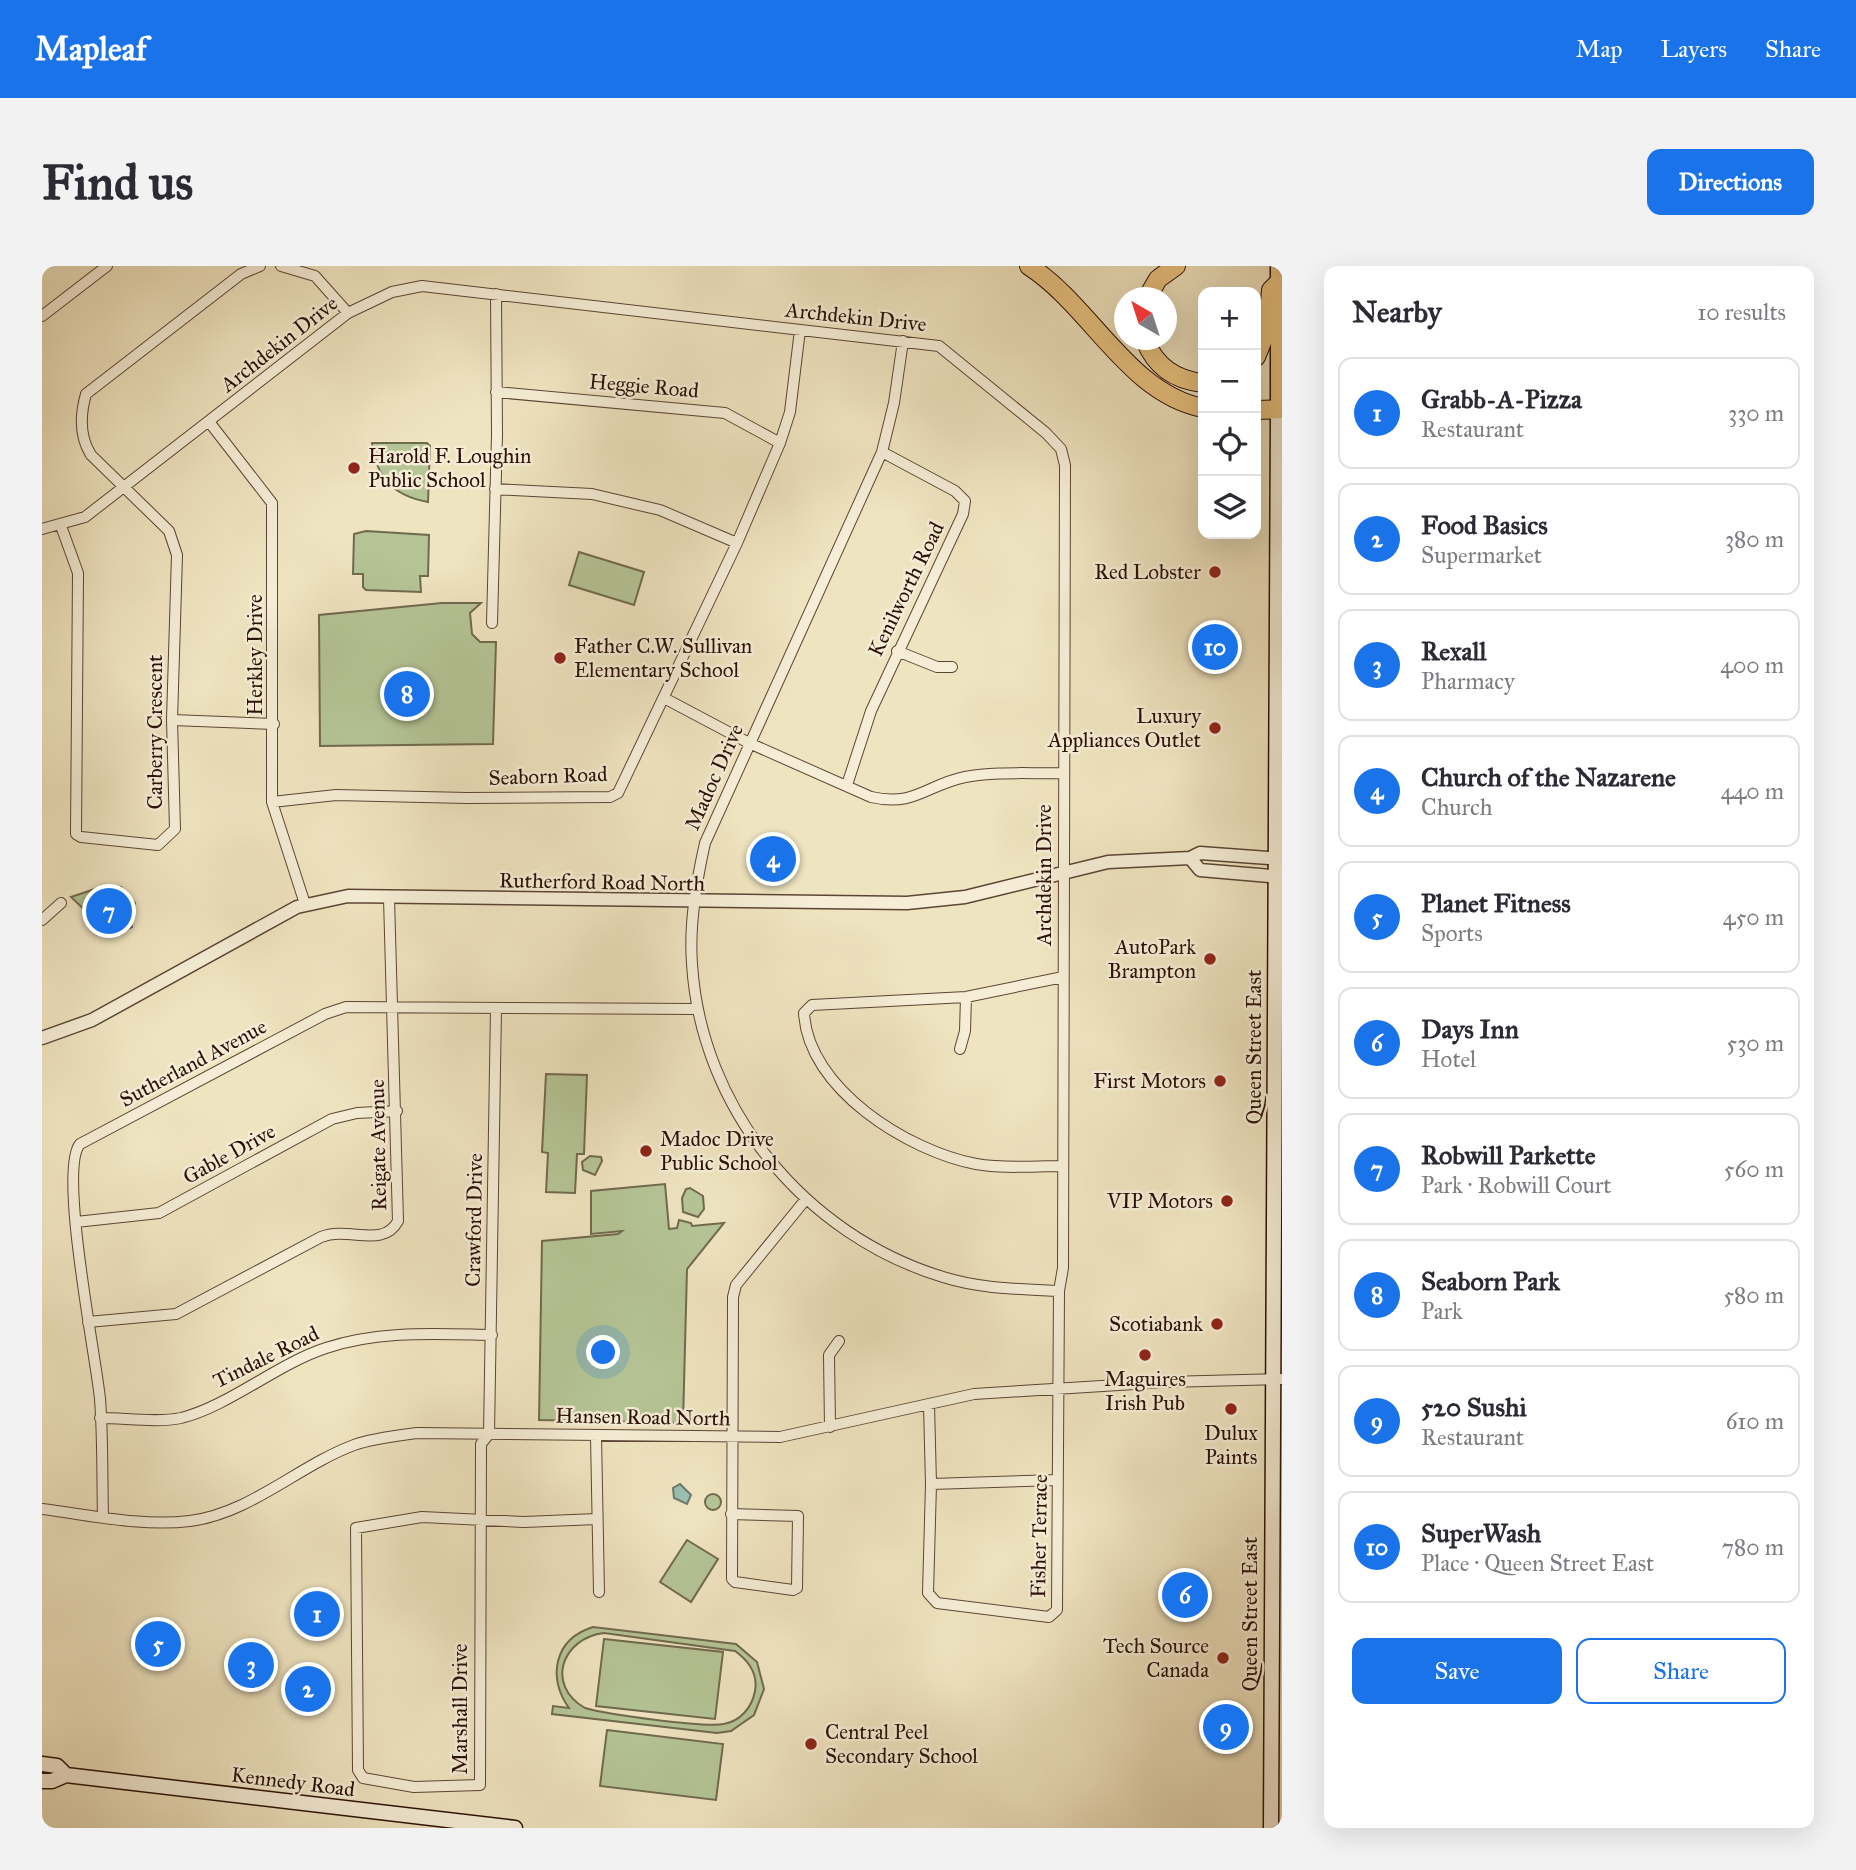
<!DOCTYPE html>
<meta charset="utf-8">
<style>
body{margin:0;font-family:"IM FELL Great Primer",serif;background:#f2f2f3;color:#2b2b33}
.controls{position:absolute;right:21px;top:21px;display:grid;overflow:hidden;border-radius:14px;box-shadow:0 7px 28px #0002}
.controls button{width:63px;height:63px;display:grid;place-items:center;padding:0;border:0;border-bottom:2px solid #e1e1e2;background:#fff;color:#2b2b33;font:35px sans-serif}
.compass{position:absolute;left:1072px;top:21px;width:63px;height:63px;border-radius:50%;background:#fff;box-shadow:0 7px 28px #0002;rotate:321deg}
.you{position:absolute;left:562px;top:1087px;width:24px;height:24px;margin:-18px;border:5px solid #fff;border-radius:50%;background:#1a73e8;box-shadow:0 0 0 10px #1a73e833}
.badge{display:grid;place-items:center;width:46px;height:46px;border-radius:50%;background:#1a73e8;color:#fff;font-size:23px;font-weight:700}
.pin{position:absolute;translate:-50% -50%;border:4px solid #fff;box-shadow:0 2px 7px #0006}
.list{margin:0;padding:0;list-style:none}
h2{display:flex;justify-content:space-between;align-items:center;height:91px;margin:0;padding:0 28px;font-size:30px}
h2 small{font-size:23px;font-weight:400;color:#7c7c81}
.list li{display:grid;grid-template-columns:46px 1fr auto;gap:21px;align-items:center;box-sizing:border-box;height:112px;margin:0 14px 14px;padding:0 14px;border:2px solid #e1e1e2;border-radius:14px}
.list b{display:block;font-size:26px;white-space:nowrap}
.list p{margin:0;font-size:23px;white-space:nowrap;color:#7c7c81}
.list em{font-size:23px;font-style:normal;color:#7c7c81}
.actions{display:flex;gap:14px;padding:21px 28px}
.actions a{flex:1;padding:16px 0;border:2px solid #1a73e8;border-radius:14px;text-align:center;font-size:24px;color:#1a73e8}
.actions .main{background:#1a73e8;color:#fff}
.icon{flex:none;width:38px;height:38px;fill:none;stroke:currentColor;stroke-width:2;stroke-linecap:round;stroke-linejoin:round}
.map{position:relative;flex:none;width:1240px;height:1562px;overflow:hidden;border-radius:14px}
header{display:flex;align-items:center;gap:42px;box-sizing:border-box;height:98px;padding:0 35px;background:#1a73e8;color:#fff}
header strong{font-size:33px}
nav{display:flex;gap:38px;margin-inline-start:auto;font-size:24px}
.intro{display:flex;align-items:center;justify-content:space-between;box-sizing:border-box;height:168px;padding:0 42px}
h1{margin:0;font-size:49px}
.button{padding:18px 32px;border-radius:14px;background:#1a73e8;color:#fff;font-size:24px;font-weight:700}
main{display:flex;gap:42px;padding:0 42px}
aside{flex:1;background:#fff;border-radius:14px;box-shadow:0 7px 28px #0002}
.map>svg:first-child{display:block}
</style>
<header>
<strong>Mapleaf</strong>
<nav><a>Map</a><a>Layers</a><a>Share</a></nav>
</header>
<div class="intro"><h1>Find us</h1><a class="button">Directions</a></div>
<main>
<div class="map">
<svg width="1240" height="1562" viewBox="0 0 1240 1562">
<rect width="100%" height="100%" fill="#efe4c0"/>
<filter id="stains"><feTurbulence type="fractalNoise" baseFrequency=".00286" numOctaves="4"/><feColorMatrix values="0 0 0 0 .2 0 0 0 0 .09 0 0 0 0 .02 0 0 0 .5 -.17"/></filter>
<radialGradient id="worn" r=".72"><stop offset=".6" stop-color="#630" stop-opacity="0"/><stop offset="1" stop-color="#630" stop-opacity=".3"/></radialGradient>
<!-- green -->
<path fill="#b5c596" stroke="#706a4e" stroke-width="2" fill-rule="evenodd" d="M330,177H385L388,180L386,236C352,230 334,212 330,177Z
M324,265L387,269L386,310H378L379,326L324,324L321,321V308H311L312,268Z
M537,286L602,306L592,339L527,319Z
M400,337H439L428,347L430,368L438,376H454L451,478L278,480L277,349Z
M62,620L79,621L93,637L88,653L90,661L80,666L52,653L29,631Z
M504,808L545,809L542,888H535L533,927L504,926L506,887L500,886Z
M548,890L559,891L560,895L553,909L541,904L540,896Z
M623,918L627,963L635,962L637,954L649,957L650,960L682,957L645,1003L641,1157L497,1154L500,975L576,968L580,965L549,968V925Z
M648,922L661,930L662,943L656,951L641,946L640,932L644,923Z
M663 1236a8 8 0 1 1 16 0a8 8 0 1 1-16 0Z
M645,1274L676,1293L649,1336L618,1316Z
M551,1361L694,1378L715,1396L722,1423L712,1449L689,1465L675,1467L510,1448L511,1440L527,1442C505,1412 512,1373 551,1361ZM562,1367L693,1385C707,1395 716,1408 713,1425C710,1442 698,1455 682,1458C662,1462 563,1448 543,1442C503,1419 520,1372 562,1367Z
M562,1373L681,1386L673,1453L554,1440Z
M565,1464L681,1478L674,1534L558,1520Z"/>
<!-- water -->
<path fill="#9abfb0" stroke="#6e796c" stroke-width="2" d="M638,1218L649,1229L645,1238L632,1232L631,1222Z"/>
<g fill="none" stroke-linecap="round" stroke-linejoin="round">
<defs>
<path id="minor" d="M239,0L273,10L306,47
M0,50L65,0
M861,75L852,137L840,186L663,577C654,617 647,658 650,698C659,843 763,969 901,1011C939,1023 978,1023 1017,1025
M454,126L683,147L738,177
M168,157L230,237V536L263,638
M453,223L550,228L618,244L695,277
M19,260L36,307L34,568L39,571L116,579L133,563L130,454L135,289L127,265L49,189C37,170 38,149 44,128L199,8L218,0
M0,263L43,251L306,47L350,26L380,20L897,80L1004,167L1019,183L1023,199L1021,1002L1017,1025L1015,1344L1007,1351L895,1337L886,1327L889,1218L887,1139
M450,357L455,169L454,28
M855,385L895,401H910
M622,432L707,477L829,531C873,541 884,519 923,511C955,505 989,508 1021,507
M130,454L232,458
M805,519L829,445L921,248L923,235L913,225L840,186
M230,536L294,529L425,532L568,531L576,527L695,277L738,177L748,146L758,64
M0,654L19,637
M918,783L923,765L924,731
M1020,900C992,900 962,903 934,898C866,885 766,823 762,747L770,739L924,731L1021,711
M34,956L117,947L290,853L315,847L355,845
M46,1056L134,1048L279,971C307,960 341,983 356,955L347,632
M58,1152C83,1152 115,1157 139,1152C187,1140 235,1098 284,1082C338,1064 395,1068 450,1069
M788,1161L787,1089L797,1075
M447,1168L439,1178L438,1519L372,1521L321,1512L316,1504L314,1262L380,1251L482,1256L555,1253
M447,1168L454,742
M554,1170L557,1326
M889,1218L1016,1214
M0,1243C48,1249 100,1261 148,1255C209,1247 256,1200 312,1179C332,1172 353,1170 375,1167L738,1171L932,1128L1124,1116L1240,1113
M689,1248L756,1250L755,1322L751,1324L693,1316L690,1313L691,1031L694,1019L764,933
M61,1251C60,1212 61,1172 58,1133C54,1091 16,903 38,878L283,748L304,741L656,743"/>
<path id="tertiary" d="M1148,592L1158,604L1240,611
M0,772L50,754L255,641L306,630L865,637L923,631L1066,596L1148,592L1158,587L1240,593"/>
<path id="secondary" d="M0,1498L15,1500L24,1509
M24,1509L473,1562
M0,1515H10L24,1509
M1229,1562L1236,144"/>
<path id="primary" d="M1236,0V144"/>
<path id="motorway" d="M987,0C1049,40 1086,127 1161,142
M1105,32L1116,13L1134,0
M1103,74C1113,100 1133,114 1161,117
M1214,91L1226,61L1229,24L1236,17
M1214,144L1240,143"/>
</defs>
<!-- minor casing -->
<use href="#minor" stroke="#5c4534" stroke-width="12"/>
<!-- tertiary casing -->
<use href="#tertiary" stroke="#5c4534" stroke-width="15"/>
<!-- secondary casing -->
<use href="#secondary" stroke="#2b1006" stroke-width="17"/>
<!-- primary casing -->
<use href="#primary" stroke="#2b1006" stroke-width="17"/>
<!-- motorway casing -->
<use href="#motorway" stroke="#2b1006" stroke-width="20"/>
<!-- minor -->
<use href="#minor" stroke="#f5edd6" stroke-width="10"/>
<!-- tertiary -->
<use href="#tertiary" stroke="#f5edd6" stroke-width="12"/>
<!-- secondary -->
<use href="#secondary" stroke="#f5edd6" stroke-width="14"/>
<!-- primary -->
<use href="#primary" stroke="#e8c280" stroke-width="14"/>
<!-- motorway -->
<use href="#motorway" stroke="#e8c280" stroke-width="18"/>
</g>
<!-- markers -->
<g fill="#8f2418" stroke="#f5edd6" stroke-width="2.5">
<circle cx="312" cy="202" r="7"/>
<circle cx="1173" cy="306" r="7"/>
<circle cx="518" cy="392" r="7"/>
<circle cx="1173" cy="462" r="7"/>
<circle cx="1168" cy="693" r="7"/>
<circle cx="1178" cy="815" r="7"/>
<circle cx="604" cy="885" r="7"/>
<circle cx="1185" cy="935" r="7"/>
<circle cx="1175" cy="1058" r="7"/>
<circle cx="1103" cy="1089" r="7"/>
<circle cx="1189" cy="1143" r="7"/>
<circle cx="1181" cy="1392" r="7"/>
<circle cx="769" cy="1478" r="7"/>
</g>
<g text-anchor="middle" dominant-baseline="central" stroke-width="5" stroke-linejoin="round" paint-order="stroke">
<!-- street labels -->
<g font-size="21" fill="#2b1006" stroke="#f5edd6">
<text transform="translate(814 51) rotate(6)">Archdekin Drive</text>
<text transform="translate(237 78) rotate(-38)">Archdekin Drive</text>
<text transform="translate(602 120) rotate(5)">Heggie Road</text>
<text transform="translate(864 323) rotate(-64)">Kenilworth Road</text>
<text transform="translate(213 389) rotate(-90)">Herkley Drive</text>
<text transform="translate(113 466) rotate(-90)">Carberry Crescent</text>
<text transform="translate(506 510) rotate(-2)">Seaborn Road</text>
<text transform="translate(672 511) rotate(-66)">Madoc Drive</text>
<text transform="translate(1002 609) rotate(-90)">Archdekin Drive</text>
<text transform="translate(560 616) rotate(1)">Rutherford Road North</text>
<text transform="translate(1212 781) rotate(-90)">Queen Street East</text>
<text transform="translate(151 797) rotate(-28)">Sutherland Avenue</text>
<text transform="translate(336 879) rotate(-91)">Reigate Avenue</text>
<text transform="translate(187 888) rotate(-29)">Gable Drive</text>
<text transform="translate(432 954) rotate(-89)">Crawford Drive</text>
<text transform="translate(224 1091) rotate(-26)">Tindale Road</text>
<text transform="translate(601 1151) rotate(1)">Hansen Road North</text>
<text transform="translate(997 1270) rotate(-89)">Fisher Terrace</text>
<text transform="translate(1208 1348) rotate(-90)">Queen Street East</text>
<text transform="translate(418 1443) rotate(-90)">Marshall Drive</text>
<text transform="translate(251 1516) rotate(7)">Kennedy Road</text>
</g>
<!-- poi labels -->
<g font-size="21" fill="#2b1006" stroke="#f5edd6" text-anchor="end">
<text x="326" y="190" text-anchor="start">Harold F. Loughin<tspan x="326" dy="24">Public School</tspan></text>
<text x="1159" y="306">Red Lobster</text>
<text x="532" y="380" text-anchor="start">Father C.W. Sullivan<tspan x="532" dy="24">Elementary School</tspan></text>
<text x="1159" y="450">Luxury<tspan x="1159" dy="24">Appliances Outlet</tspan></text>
<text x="1154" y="681">AutoPark<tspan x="1154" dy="24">Brampton</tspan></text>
<text x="1164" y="815">First Motors</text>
<text x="618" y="873" text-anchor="start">Madoc Drive<tspan x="618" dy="24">Public School</tspan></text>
<text x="1171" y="935">VIP Motors</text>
<text x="1161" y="1058">Scotiabank</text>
<text x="1103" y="1113" text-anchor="middle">Maguires<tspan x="1103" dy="24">Irish Pub</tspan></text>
<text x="1189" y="1167" text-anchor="middle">Dulux<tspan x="1189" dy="24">Paints</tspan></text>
<text x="1167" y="1380">Tech Source<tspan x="1167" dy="24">Canada</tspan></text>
<text x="783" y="1466" text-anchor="start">Central Peel<tspan x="783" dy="24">Secondary School</tspan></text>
</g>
</g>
<rect width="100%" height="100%" filter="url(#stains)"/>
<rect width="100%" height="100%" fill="url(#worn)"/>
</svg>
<div class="controls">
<button>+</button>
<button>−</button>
<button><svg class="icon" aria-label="locate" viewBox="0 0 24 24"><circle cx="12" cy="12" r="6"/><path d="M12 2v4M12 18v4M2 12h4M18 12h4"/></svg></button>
<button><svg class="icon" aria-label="layers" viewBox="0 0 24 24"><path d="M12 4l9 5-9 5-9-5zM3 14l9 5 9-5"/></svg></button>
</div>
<svg class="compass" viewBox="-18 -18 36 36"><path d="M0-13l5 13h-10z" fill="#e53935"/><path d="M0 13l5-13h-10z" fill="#7c7c81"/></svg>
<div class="you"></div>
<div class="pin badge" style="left:275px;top:1348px">1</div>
<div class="pin badge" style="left:266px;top:1423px">2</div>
<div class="pin badge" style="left:209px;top:1399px">3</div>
<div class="pin badge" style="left:731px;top:593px">4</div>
<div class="pin badge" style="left:116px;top:1378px">5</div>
<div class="pin badge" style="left:1143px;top:1329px">6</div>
<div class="pin badge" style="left:67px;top:645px">7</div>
<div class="pin badge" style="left:365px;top:428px">8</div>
<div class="pin badge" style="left:1184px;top:1461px">9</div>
<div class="pin badge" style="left:1173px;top:381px">10</div>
</div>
<aside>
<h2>Nearby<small>10 results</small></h2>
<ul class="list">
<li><span class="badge">1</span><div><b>Grabb-A-Pizza</b><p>Restaurant</p></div><em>330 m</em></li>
<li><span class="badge">2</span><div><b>Food Basics</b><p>Supermarket</p></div><em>380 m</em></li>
<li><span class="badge">3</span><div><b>Rexall</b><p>Pharmacy</p></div><em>400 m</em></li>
<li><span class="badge">4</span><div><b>Church of the Nazarene</b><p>Church</p></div><em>440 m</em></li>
<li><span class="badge">5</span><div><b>Planet Fitness</b><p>Sports</p></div><em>450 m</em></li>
<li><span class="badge">6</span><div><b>Days Inn</b><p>Hotel</p></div><em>530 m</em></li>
<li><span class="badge">7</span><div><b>Robwill Parkette</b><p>Park · Robwill Court</p></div><em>560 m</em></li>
<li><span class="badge">8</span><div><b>Seaborn Park</b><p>Park</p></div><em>580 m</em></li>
<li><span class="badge">9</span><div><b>520 Sushi</b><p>Restaurant</p></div><em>610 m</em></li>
<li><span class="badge">10</span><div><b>SuperWash</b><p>Place · Queen Street East</p></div><em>780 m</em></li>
</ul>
<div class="actions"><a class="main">Save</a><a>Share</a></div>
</aside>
</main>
